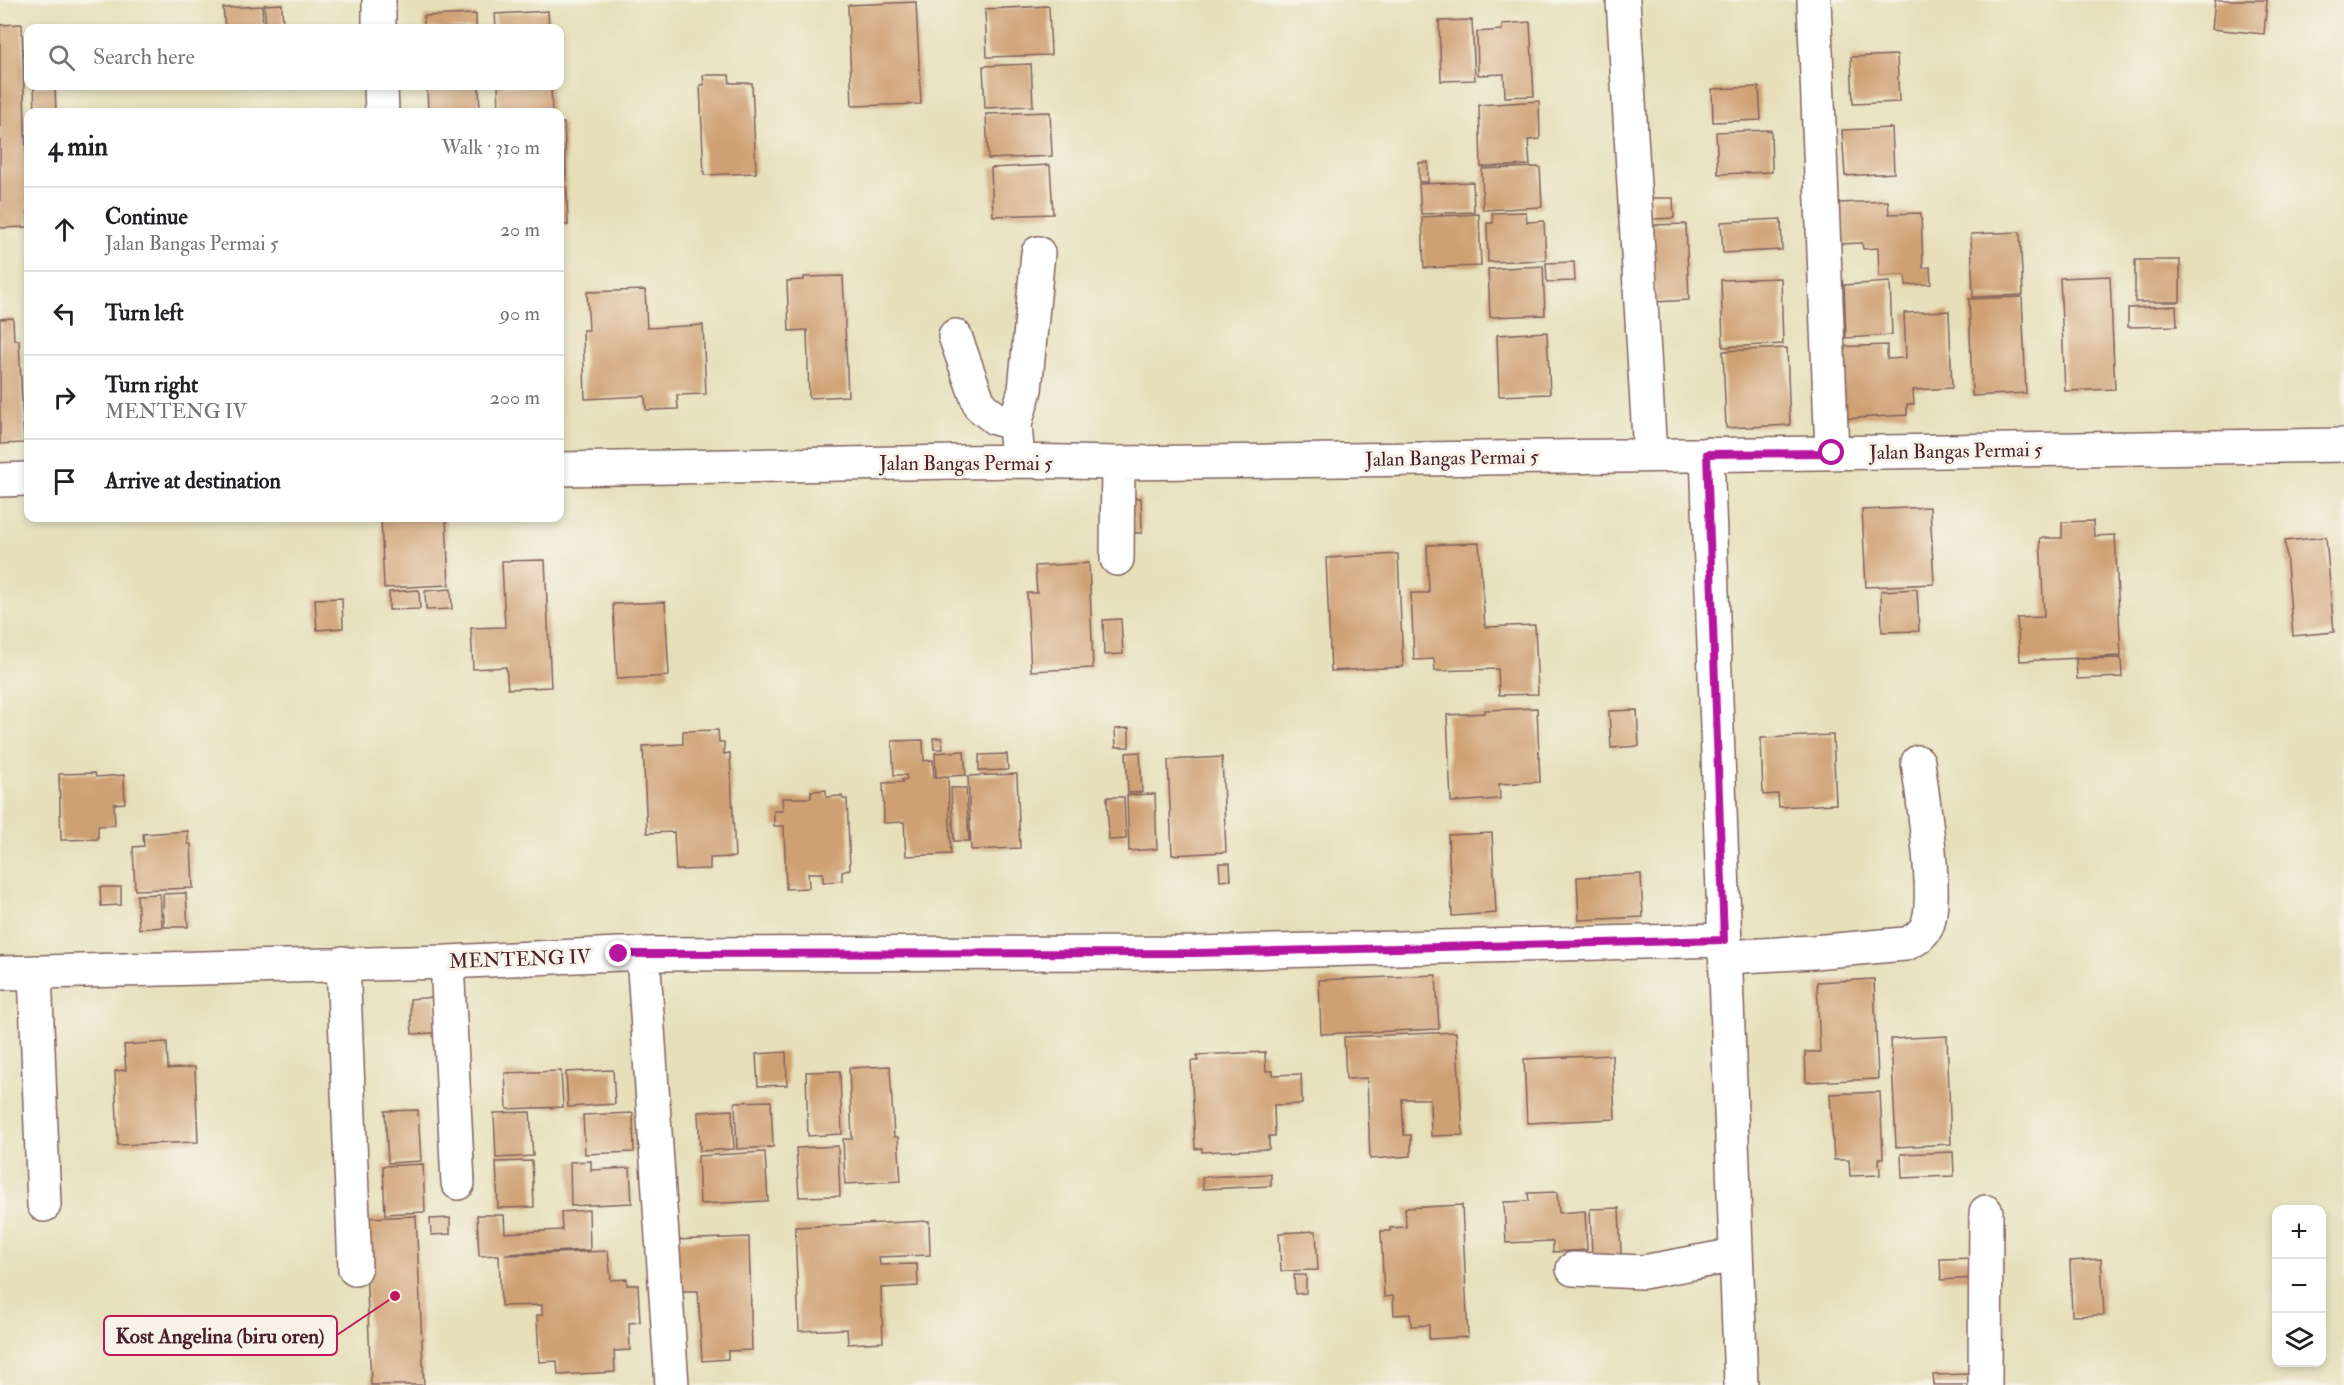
<!DOCTYPE html>
<meta charset="utf-8">
<style>
body{margin:0;font-family:"IM FELL Double Pica",serif;background:#f2f2f2;color:#202124}
.controls{position:absolute;right:18px;bottom:18px;display:grid;overflow:hidden;border-radius:12px;box-shadow:0 3px 9px #0003}
.controls button{width:54px;height:54px;display:grid;place-items:center;padding:0;border:0;border-bottom:2px solid #e0e0e0;background:#fff;color:#202124;font:30px sans-serif}
.stop{position:absolute;width:18px;height:18px;margin:-14px;border:4px solid #b5179e;border-radius:50%;background:#fff}
.stop.end{background:#b5179e;border-color:#fff;box-shadow:0 2px 6px #0008}
.list{margin:0;padding:0;list-style:none}
h2{display:flex;justify-content:space-between;align-items:center;height:78px;margin:0;padding:0 24px;font-size:26px}
h2 small{font-size:20px;font-weight:400;color:#757577}
.list li{display:grid;grid-template-columns:39px 1fr auto;gap:18px;align-items:center;box-sizing:border-box;height:84px;padding:0 24px;border-top:2px solid #e0e0e0}
.list b{display:block;font-size:22px;white-space:nowrap}
.list p{margin:0;font-size:20px;white-space:nowrap;color:#757577}
.list em{font-size:20px;font-style:normal;color:#757577}
.icon{flex:none;width:33px;height:33px;fill:none;stroke:currentColor;stroke-width:2;stroke-linecap:round;stroke-linejoin:round}
.map{position:relative;flex:none;width:2344px;height:1385px;overflow:hidden}
.search{position:absolute;background:#fff;box-shadow:0 3px 9px #0003;left:24px;top:24px;width:540px;height:66px;display:flex;align-items:center;gap:15px;box-sizing:border-box;padding:0 21px;border-radius:12px;color:#757577;font-size:22px}
.panel{position:absolute;background:#fff;box-shadow:0 3px 9px #0003;left:24px;top:108px;width:540px;height:414px;border-radius:12px}
.map>svg:first-child{display:block}
</style>
<div class="map">
<svg width="2344" height="1385" viewBox="0 0 2344 1385">
<rect width="100%" height="100%" fill="#f7f3e8"/>
<filter id="ink" filterUnits="userSpaceOnUse"><feTurbulence type="fractalNoise" baseFrequency=".0167" numOctaves="2"/><feDisplacementMap in="SourceGraphic" scale="12" xChannelSelector="R" yChannelSelector="G"/><feConvolveMatrix kernelMatrix="1 2 1 2 8 2 1 2 1" color-interpolation-filters="sRGB"/></filter>
<filter id="wash" filterUnits="userSpaceOnUse"><feTurbulence type="fractalNoise" baseFrequency=".008" numOctaves="4" result="noise"/><feDisplacementMap in="SourceGraphic" scale="24" xChannelSelector="R" yChannelSelector="G"/><feGaussianBlur stdDeviation="1.35" result="paint"/><feColorMatrix in="noise" values="0 0 0 0 0 0 0 0 0 0 0 0 0 0 0 0 0 1.4 0 .05"/><feComposite in="paint" operator="in"/></filter>
<g filter="url(#wash)">
<rect width="100%" height="100%" fill="#e6dfba"/>
<g id="blocks">
<!-- building -->
<path fill="#cfa073" d="M2215,0H2267L2264,34L2212,29Z
M916,2L921,104L852,106L848,5Z
M282,4L283,28H266L264,5Z
M262,6L263,28H225L223,8Z
M1049,6L1051,55L987,57L985,9Z
M548,11L549,28H496L495,14Z
M476,14V28H424V16Z
M1472,20L1475,80L1441,81L1439,21Z
M1530,22L1534,96L1505,97L1504,74L1478,75L1477,32L1502,30V24Z
M22,24L28,227L0,228V25Z
M1897,55L1899,102L1853,104L1851,57Z
M1031,64L1033,106L985,108L983,66Z
M703,75H729L730,83H752L756,173L704,175L700,85H704Z
M34,86H55L56,112H35Z
M427,86H479L480,112H428Z
M498,86H551L552,112H499Z
M1759,87L1761,120L1713,122L1712,89Z
M1539,101L1540,139L1528,140L1530,165L1481,167L1479,105Z
M1050,112L1052,156L988,159L986,114Z
M560,123H564L568,225H560Z
M1892,128L1894,173L1845,176L1842,130Z
M1771,130L1772,172L1718,174L1716,132Z
M1428,162V182H1419V163Z
M1050,165L1053,214L993,216L991,168Z
M1540,167L1542,207L1483,210L1482,169Z
M1473,182L1474,212L1421,214L1419,184Z
M1651,198H1673L1674,218L1653,219Z
M1888,201L1889,214L1921,213L1923,268L1930,267L1931,284L1906,285L1905,275L1879,276L1878,248L1863,249L1862,243L1840,244L1838,203Z
M1526,212L1527,222L1544,221L1546,260L1488,262L1487,223H1493L1492,213Z
M1479,214L1481,266L1424,268L1422,217Z
M1781,219L1782,250L1723,253L1721,222Z
M1686,224L1689,300L1655,302L1652,225Z
M2020,232L2023,295L1973,297L1971,234Z
M2135,260H2180V302H2135Z
M1574,262L1575,281L1547,282L1546,263Z
M1543,266L1545,315L1490,317L1488,269Z
M843,276L848,396L809,398L807,330L789,331L787,281L804,280V277Z
M2110,276L2115,389L2065,391L2060,278Z
M1781,278L1783,344L1723,347L1721,280Z
M1890,282L1892,335L1846,338L1844,285Z
M645,290L647,328L703,325L706,394L677,395L678,409L646,410L645,396L585,399L583,330H589L587,292Z
M2022,297L2026,393L1972,396L1969,299Z
M2176,306L2177,326L2128,327V308Z
M1949,311L1952,388L1913,390L1914,404H1907V415L1840,419L1837,347L1887,345V359L1906,358L1904,313Z
M13,318L14,340H19L24,443L0,444V319Z
M1547,332L1550,394L1499,396L1497,335Z
M1787,348L1790,425L1726,428L1723,351Z
M1141,498L1142,533H1128L1126,499Z
M1930,507L1934,584L1866,587L1862,510Z
M381,518H446L449,585L384,588Z
M2093,521L2094,536L2115,535L2121,656L2020,661L2017,618L2044,617L2040,538H2062V522Z
M2326,537L2334,632L2293,636L2285,541Z
M1479,543L1485,627L1535,625L1538,694L1499,695L1498,669L1435,671L1434,659L1414,660L1411,593H1429L1427,545Z
M1398,554L1403,667L1331,671L1326,558Z
M545,560L551,687L508,689L506,667L473,669L471,628L505,627L502,561Z
M1089,563L1093,668L1031,671L1027,593H1037L1035,566Z
M451,589L452,609L426,610L425,591Z
M1917,589L1919,631L1882,632L1881,591Z
M419,590L420,609L389,610V592Z
M342,598L343,628L317,630L315,599Z
M665,602L669,676L617,679L613,604Z
M1121,619L1123,654L1104,655L1103,620Z
M2121,658L2122,677L2077,679L2076,659Z
M1537,708L1540,782L1499,784L1500,799L1451,802L1447,715L1485,713V710Z
M1637,710L1639,746L1611,748L1609,711Z
M1129,728V747H1116L1115,729Z
M718,730L719,742H724V754L730,753L735,857L710,858V869L676,870L674,832L647,833L643,746L683,744V731Z
M1833,735L1836,804L1779,807L1778,794L1763,795L1761,738Z
M933,738H942L943,749H934Z
M923,740L924,761L933,760L934,778L948,777L951,854L906,856L904,822L884,823L883,783L903,782L902,780L907,779L906,775H894L892,741Z
M964,751L966,775L936,777L935,753Z
M1140,752L1142,792L1128,793L1126,753Z
M1007,754L1008,770L979,771V755Z
M1222,757L1226,852L1172,855L1168,760Z
M95,773L96,777L124,775L125,803L114,804L115,825L98,826V839L61,840L59,774Z
M1017,774L1020,848L971,850L968,776Z
M951,788H966L969,841H954Z
M826,790V797L842,796L843,799H847L850,869L842,872V881L823,882V873H808L809,888L786,889L784,826H774V811H783L782,798H811V791Z
M1155,794L1157,849L1129,851L1127,795Z
M1107,797H1124L1126,839L1109,840Z
M188,831V844H191L193,888L135,890L133,847L144,846L143,834Z
M1492,833L1496,913L1452,916L1448,835Z
M1219,863H1230L1231,880L1220,881Z
M1641,874L1643,917L1579,920L1577,877Z
M100,887H121V905L101,906Z
M186,893L188,927H164L163,894Z
M160,894L162,927L139,929L137,895Z
M1436,975L1439,1029L1321,1034L1319,980Z
M1874,979L1878,1079L1806,1082L1805,1052H1820L1817,982Z
M435,997L436,1033L412,1034L410,999Z
M1456,1032L1463,1135L1431,1136L1430,1099H1402L1404,1135H1411V1156L1370,1159L1367,1078L1346,1079L1344,1037Z
M1947,1036L1951,1144L1896,1147L1891,1039Z
M167,1042L168,1069L195,1067L198,1142L118,1145L115,1071L126,1070L124,1045Z
M786,1052L787,1085L758,1086L756,1054Z
M1265,1052L1266,1071H1273V1075L1301,1074L1302,1104L1274,1105L1275,1136H1269V1149L1202,1152V1148L1195,1149L1191,1061H1198L1197,1055Z
M1612,1055L1615,1119L1527,1123L1524,1059Z
M890,1066L894,1137H898L901,1181L845,1184L843,1139H852L849,1068Z
M613,1070L615,1104L568,1107L566,1072Z
M561,1071L563,1107L507,1109L505,1073Z
M840,1071L842,1134L808,1136L806,1072Z
M1880,1092L1883,1158H1879L1880,1175L1850,1176L1849,1160H1834L1830,1094Z
M771,1101L773,1147L737,1149L735,1102Z
M418,1110L421,1161L388,1163L385,1111Z
M732,1110L734,1149L700,1151L698,1112Z
M530,1112L533,1156L496,1158L494,1113Z
M633,1113L634,1152L585,1154L583,1115Z
M838,1146L840,1196L799,1197L796,1148Z
M765,1152L768,1201L700,1204L698,1156Z
M1953,1152L1954,1176L1902,1178L1901,1154Z
M532,1161L534,1207L498,1208L496,1162Z
M591,1161V1170L630,1168L632,1203L571,1206L570,1162Z
M423,1164L425,1212L385,1214L383,1166Z
M1271,1174V1186L1203,1189L1202,1177Z
M1557,1192L1559,1213L1585,1211L1587,1250L1553,1252V1241L1506,1243L1504,1202L1529,1201L1528,1193Z
M1462,1205L1468,1337L1429,1339V1325L1411,1326L1410,1314L1394,1315L1393,1296L1384,1297L1381,1231H1390V1228L1406,1227L1405,1208Z
M1619,1208L1621,1254L1592,1255L1590,1209Z
M589,1210L590,1250L506,1254V1255L608,1251L611,1280L627,1279V1285H638L640,1322L629,1323L630,1350L614,1351L615,1372L558,1375L557,1361L539,1362L537,1315H542V1305L501,1306L499,1255L479,1256L477,1215H504L505,1233L562,1230L561,1212Z
M416,1216L424,1385H371L364,1218Z
M450,1218V1234L431,1235L430,1219Z
M929,1221L930,1255L879,1257L880,1265L917,1264L918,1286L881,1288L883,1342L848,1344L847,1329L799,1331L795,1227Z
M1316,1231L1318,1270L1281,1271L1279,1233Z
M749,1237L752,1350L728,1351V1359L702,1361L698,1291H676L674,1240Z
M1975,1258L1976,1278L1941,1280L1940,1259Z
M2101,1259L2104,1315L2072,1316L2070,1261Z
M1294,1275H1306V1293L1295,1294Z
M1969,1374V1385H1934L1933,1375Z"/>
</g>
</g>
<g filter="url(#ink)">
<use href="#blocks" fill-opacity="0" stroke="#81625d" stroke-width="1.5"/>
<g fill="none" stroke-linecap="round" stroke-linejoin="round">
<defs>
<path id="minor" d="M379,0V28
M1623,0L1650,455
M1814,0L1832,453
M381,86L382,112
M955,336L980,406L995,418L1015,424
M1707,454L1741,1385
M1018,461L1015,424L1025,390L1038,253
M560,469L1018,461L1118,463L1422,459L2344,445
M0,480L28,479
M1117,559L1118,463
M643,954L672,1385
M1725,957L1813,952L1905,944C1914,941 1921,936 1926,928C1940,902 1922,795 1918,762
M447,962L458,1183
M343,963L355,1269
M35,972L44,1205
M0,973L447,962L619,954L1196,953L1724,940
M1573,1269L1643,1272L1736,1255
M1985,1385L1986,1212"/>
</defs>
<!-- minor casing -->
<use href="#minor" stroke="#81625d" stroke-width="36"/>
<!-- minor -->
<use href="#minor" stroke="#fff" stroke-width="33"/>
</g>
</g>
<g fill="none" stroke-linecap="round" stroke-linejoin="round" filter="url(#ink)">
<!-- route -->
<path stroke="#b5179e" stroke-width="8" d="M619,954L1196,953L1724,940L1707,454L1832,453"/>
</g>
<g text-anchor="middle" dominant-baseline="central" stroke-width="6" stroke-linejoin="round" paint-order="stroke">
<!-- street labels -->
<g font-size="20" fill="#4a1f2b" stroke="#f7f3e8">
<text transform="translate(1956 451) rotate(-1)">Jalan Bangas Permai 5</text>
<text transform="translate(1452 458) rotate(-1)">Jalan Bangas Permai 5</text>
<text x="966" y="463">Jalan Bangas Permai 5</text>
<text transform="translate(520 959) rotate(-2)">MENTENG IV</text>
</g>
</g>
<!-- callouts -->
<path fill="none" stroke="#c2185b" stroke-width="2" d="M395 1296L337 1335"/>
<circle fill="#c2185b" stroke="#f7f3e8" stroke-width="2" cx="395" cy="1296" r="6"/>
<rect fill="#f7f3e8" stroke="#c2185b" stroke-width="2" x="104" y="1316" width="233" height="39" rx="6"/>
<g font-size="21" text-anchor="middle" font-weight="bold" fill="#4a1f2b">
<text x="220" y="1343">Kost Angelina (biru oren)</text>
</g>
</svg>
<div class="controls">
<button>+</button>
<button>−</button>
<button><svg class="icon" aria-label="layers" viewBox="0 0 24 24"><path d="M12 4l9 5-9 5-9-5zM3 14l9 5 9-5"/></svg></button>
</div>
<div class="stop" style="left:1832px;top:453px"></div>
<div class="stop end" style="left:619px;top:954px"></div>
<div class="search"><svg class="icon" aria-label="search" viewBox="0 0 24 24"><circle cx="10" cy="10" r="6"/><path d="M15 15l6 6"/></svg>Search here</div>
<section class="panel">
<h2>4 min<small>Walk · 310 m</small></h2>
<ul class="list">
<li><svg class="icon" aria-label="ahead" viewBox="0 0 24 24"><path d="M12 20V5M6 11l6-6 6 6"/></svg><div><b>Continue</b><p>Jalan Bangas Permai 5</p></div><em>20 m</em></li>
<li><svg class="icon" aria-label="left" viewBox="0 0 24 24"><path d="M17 20v-9H6M10 6l-5 5 5 5"/></svg><div><b>Turn left</b></div><em>90 m</em></li>
<li><svg class="icon" aria-label="right" viewBox="0 0 24 24"><path d="M7 20v-9h11M14 6l5 5-5 5"/></svg><div><b>Turn right</b><p>MENTENG IV</p></div><em>200 m</em></li>
<li><svg class="icon" aria-label="arrive" viewBox="0 0 24 24"><path d="M6 21V4h12l-3 4 3 4H6"/></svg><div><b>Arrive at destination</b></div></li>
</ul>
</section>
</div>
